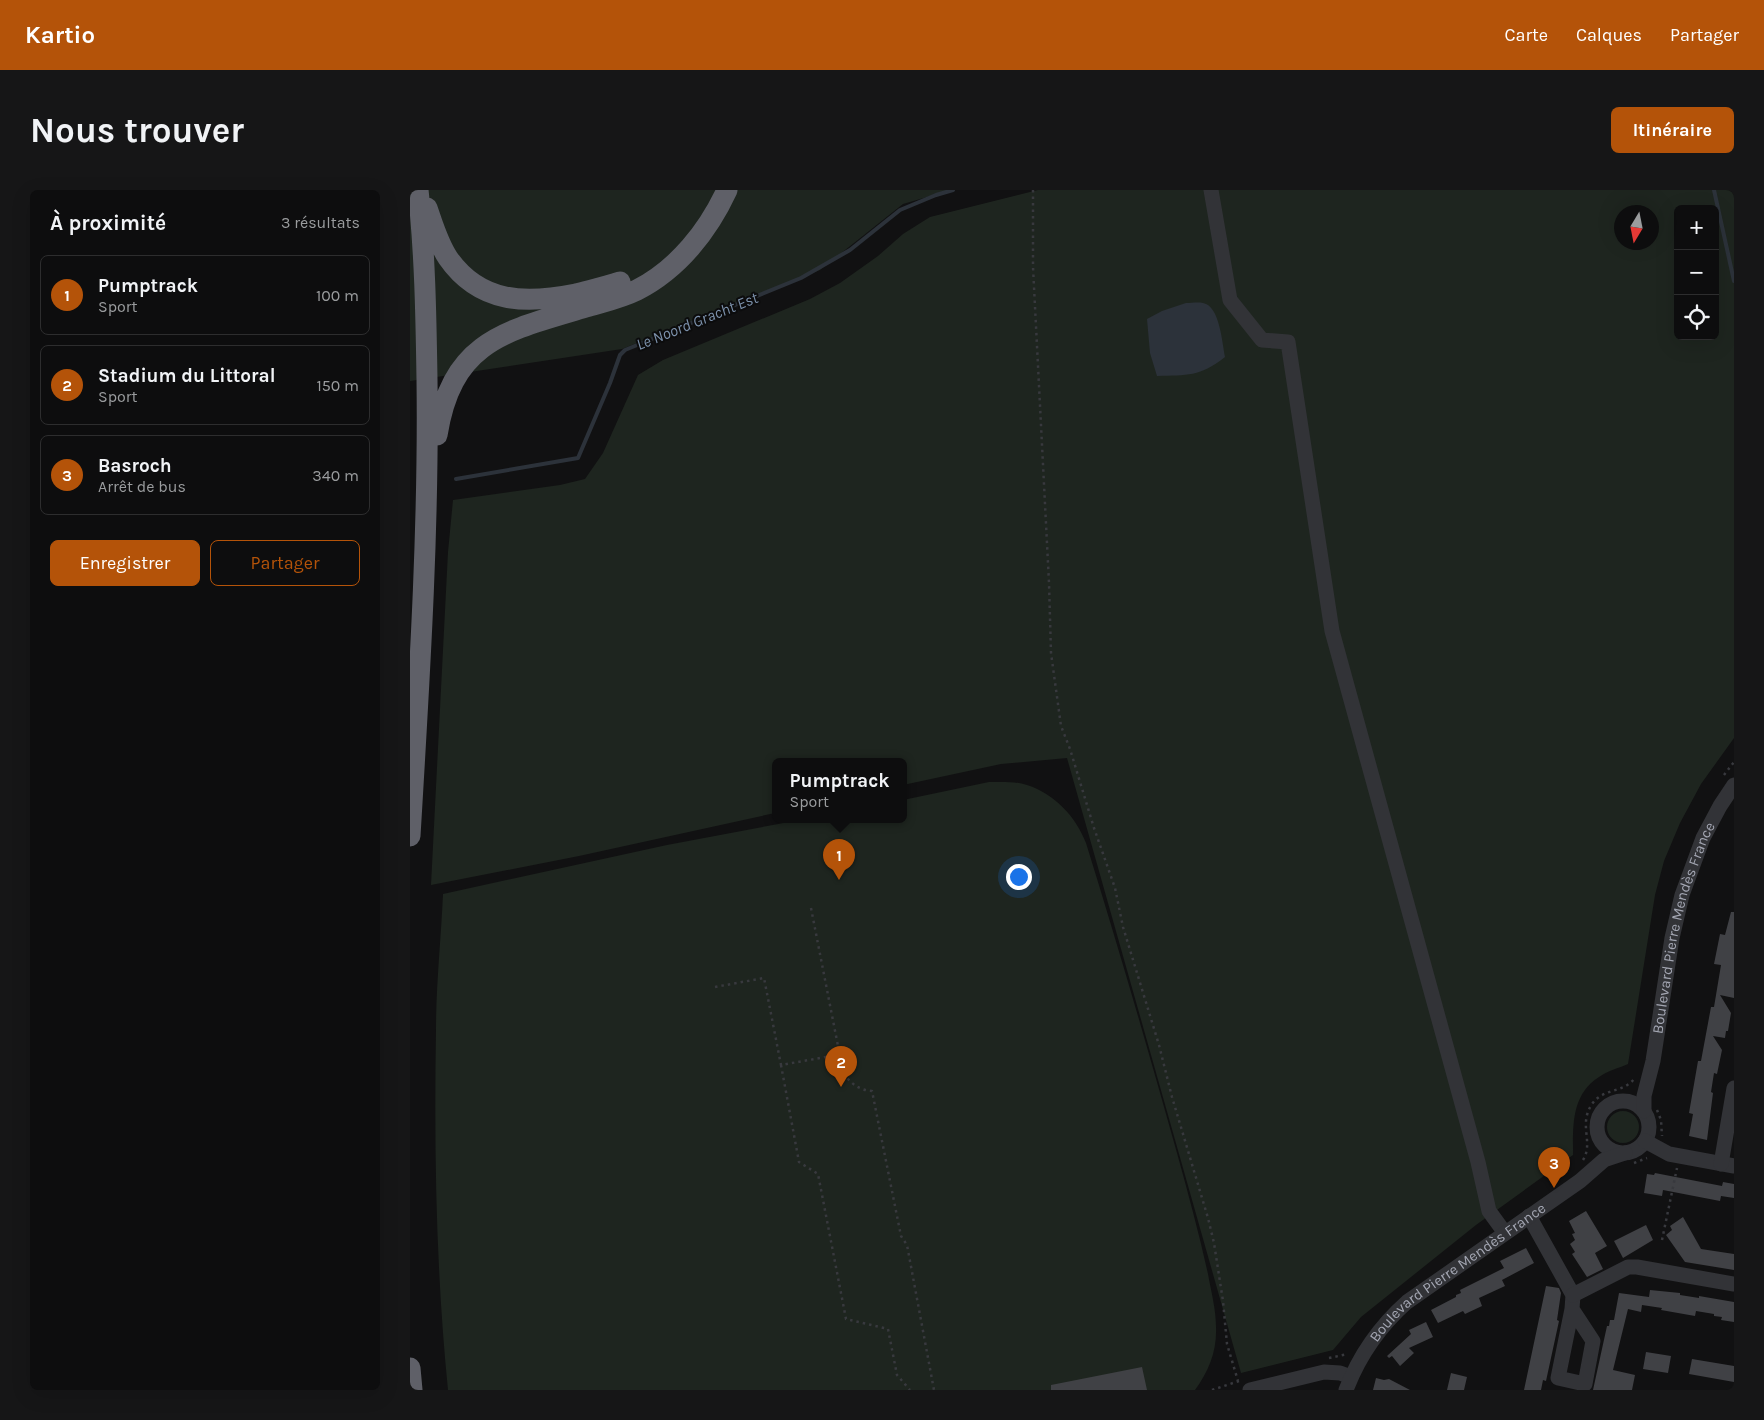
<!DOCTYPE html>
<html lang="fr">
<meta charset="utf-8">
<style>
body{margin:0;font-family:Karla,sans-serif;background:#161617;color:#f1f3f6}
.controls{position:absolute;right:15px;top:15px;display:grid;overflow:hidden;border-radius:8px;box-shadow:0 5px 20px #0002}
.controls button{width:45px;height:45px;display:grid;place-items:center;padding:0;border:0;border-bottom:1px solid #2d2d2e;background:#0d0d0e;color:#f1f3f6;font:25px sans-serif}
.compass{position:absolute;left:1204px;top:15px;width:45px;height:45px;border-radius:50%;background:#0d0d0e;box-shadow:0 5px 20px #0002;rotate:190deg}
.you{position:absolute;left:608px;top:686px;width:18px;height:18px;margin:-12px;border:4px solid #fff;border-radius:50%;background:#1a73e8;box-shadow:0 0 0 8px #1a73e833}
.badge{display:grid;place-items:center;width:32px;height:32px;border-radius:50%;background:#b45309;color:#fff;font-size:16px;font-weight:700}
.pin{position:absolute;translate:-50% -41px;filter:drop-shadow(0 1px 2px #0008)}
.pin::after{content:'';position:absolute;top:26px;width:18px;height:15px;background:inherit;clip-path:polygon(0 0,100% 0,50% 100%)}
.popup{position:absolute;left:362px;top:568px;width:135px;height:65px;box-sizing:border-box;display:grid;place-content:center;border-radius:8px;background:#0d0d0e;filter:drop-shadow(0 1px 4px #0005);font-size:16px;white-space:nowrap;color:#9a9c9e}
.popup b{font-size:19px;color:#f1f3f6}
.popup::after{content:'';position:absolute;left:50%;top:100%;margin-left:-10px;border:10px solid transparent;border-top-color:#0d0d0e}
.list{margin:0;padding:0;list-style:none}
h2{display:flex;justify-content:space-between;align-items:center;height:65px;margin:0;padding:0 20px;font-size:21px}
h2 small{font-size:16px;font-weight:400;color:#9a9c9e}
.list li{display:grid;grid-template-columns:32px 1fr auto;gap:15px;align-items:center;box-sizing:border-box;height:80px;margin:0 10px 10px;padding:0 10px;border:1px solid #2d2d2e;border-radius:8px}
.list b{display:block;font-size:19px;white-space:nowrap}
.list p{margin:0;font-size:16px;white-space:nowrap;color:#9a9c9e}
.list em{font-size:16px;font-style:normal;color:#9a9c9e}
.actions{display:flex;gap:10px;padding:15px 20px}
.actions a{flex:1;padding:11px 0;border:1px solid #b45309;border-radius:8px;text-align:center;font-size:18px;color:#b45309}
.actions .main{background:#b45309;color:#fff}
.icon{flex:none;width:28px;height:28px;fill:none;stroke:currentColor;stroke-width:2;stroke-linecap:round;stroke-linejoin:round}
.map{position:relative;flex:none;width:1324px;height:1200px;overflow:hidden;border-radius:8px}
header{display:flex;align-items:center;gap:30px;box-sizing:border-box;height:70px;padding:0 25px;background:#b45309;color:#fff}
header strong{font-size:24px}
nav{display:flex;gap:28px;margin-inline-start:auto;font-size:18px}
.intro{display:flex;align-items:center;justify-content:space-between;box-sizing:border-box;height:120px;padding:0 30px}
h1{margin:0;font-size:35px}
.button{padding:12px 22px;border-radius:8px;background:#b45309;color:#fff;font-size:18px;font-weight:700}
main{display:flex;gap:30px;padding:0 30px}
aside{flex:1;background:#0d0d0e;border-radius:8px;box-shadow:0 5px 20px #0002}
.map>svg:first-child{display:block}
</style>
<header>
<strong>Kartio</strong>
<nav><a>Carte</a><a>Calques</a><a>Partager</a></nav>
</header>
<div class="intro"><h1>Nous trouver</h1><a class="button">Itinéraire</a></div>
<main>
<aside>
<h2>À proximité<small>3 résultats</small></h2>
<ul class="list">
<li><span class="badge">1</span><div><b>Pumptrack</b><p>Sport</p></div><em>100 m</em></li>
<li><span class="badge">2</span><div><b>Stadium du Littoral</b><p>Sport</p></div><em>150 m</em></li>
<li><span class="badge">3</span><div><b>Basroch</b><p>Arrêt de bus</p></div><em>340 m</em></li>
</ul>
<div class="actions"><a class="main">Enregistrer</a><a>Partager</a></div>
</aside>
<div class="map">
<svg width="1324" height="1200" viewBox="0 0 1324 1200">
<rect width="100%" height="100%" fill="#111112"/>
<!-- green -->
<path fill="#1e251f" fill-rule="evenodd" d="M0,0H541L493,14L410,80L212,159L0,191Z
M628,0H1324V548L1291,594L1270,633L1254,671L1245,705L1218,874C1209,878 1197,881 1189,887C1161,905 1163,936 1163,965L1066,1035L951,1127L923,1160L831,1183L657,568L591,574L493,595V571H365V623L169,666L21,695L38,362L43,310L150,295L175,289L193,263L228,185L253,170L400,109L430,93L468,66L493,44L520,27ZM1268,19H1305V146H1268ZM1212,22H1242V52H1212Z
M579,592C591,592 605,591 617,595C645,604 666,627 676,653C708,756 738,859 767,963C778,1003 789,1043 798,1084C801,1101 806,1119 806,1137C807,1161 799,1181 785,1200H38C26,1081 24,960 26,840C26,795 31,749 33,704L257,655L395,629H493V610Z
M1197 937a16 16 0 1 1 32 0a16 16 0 1 1-32 0Z"/>
<!-- water -->
<path fill="#2c323a" d="M776,113C781,113 788,112 793,113C810,116 812,153 815,167C790,187 777,185 747,186L740,163L737,129L752,121Z"/>
<g fill="none" stroke-linecap="round" stroke-linejoin="round">
<!-- stream -->
<path stroke="#2c323a" stroke-width="4" d="M1304,0L1324,91
M46,289L168,268L200,193L210,165L215,160L391,88L440,60L490,20L526,5L543,0"/>
</g>
<!-- building -->
<path fill="#404145" d="M1321,722H1324V808L1310,805L1321,823L1318,841H1316L1315,848L1303,846L1312,860L1307,884L1304,883L1301,902L1303,903L1297,950L1279,946L1283,924L1279,923L1288,871H1291L1301,817H1304L1311,775L1304,774L1310,744L1315,745Z
M1245,983L1312,996L1313,992L1324,994V1008L1311,1006L1310,1011L1253,1000L1252,1006L1234,1003L1237,984L1244,985Z
M1176,1021L1197,1056L1185,1063L1193,1079L1177,1087L1162,1064L1165,1062L1160,1054L1165,1050L1162,1044L1165,1043L1159,1031Z
M1273,1027L1291,1059L1324,1064V1080L1275,1072L1256,1045L1262,1040L1260,1036Z
M1236,1035L1243,1050L1213,1068L1204,1051Z
M1116,1058L1124,1073L1092,1090L1095,1096L1069,1108L1072,1116L1055,1124L1053,1121L1028,1133L1021,1120L1046,1107V1105L1051,1103L1050,1100L1094,1078L1090,1071Z
M1136,1096L1149,1098L1151,1103L1147,1130L1149,1131L1136,1191L1133,1190L1131,1200H1114Z
M1240,1100L1270,1103V1105L1289,1108V1106L1324,1112V1132L1311,1130L1312,1127L1304,1126V1124L1286,1121L1285,1126L1251,1120L1252,1118L1232,1115L1231,1122L1218,1119L1203,1180L1225,1185L1222,1200H1183L1197,1136H1199L1200,1130H1204L1209,1103L1239,1107Z
M1016,1132L1023,1147L999,1158L1004,1163L990,1176L982,1166L979,1168L977,1166L1001,1144L999,1140Z
M1236,1162L1261,1166L1258,1183L1233,1179Z
M1282,1169L1324,1176V1192L1279,1184Z
M732,1177L737,1200H641V1195Z
M1041,1183L1057,1187L1054,1200H1037Z
M966,1188L974,1190L979,1189L1000,1200H963Z"/>
<g fill="none" stroke-linecap="round" stroke-linejoin="round">
<!-- path -->
<path stroke="#38393e" stroke-width="2.5" stroke-dasharray="2.5 4" stroke-linecap="butt" d="M623,0V77L639,393L641,463L651,536L660,559L684,638L705,698L713,737L749,855L762,907L798,1028L804,1053L813,1111L817,1154L828,1191
M1314,585L1324,572
M401,718L428,856C425,877 440,900 462,901L491,1046L497,1055L524,1200
M305,797L354,788L371,875L427,865
M371,875L389,972L408,984L436,1129L478,1139L487,1185L500,1200
M1247,920L1251,930L1252,946
M1173,970C1184,952 1168,935 1182,914C1193,898 1213,903 1224,889
M1224,973L1237,968
M1252,1050L1267,978
M919,1168L938,1164
M802,1200L829,1191"/>
<!-- minor -->
<g stroke="#323337" stroke-width="15">
<path d="M801,0L820,110L852,150L878,152L922,441L1068,972L1079,1021L1095,1043"/>
<circle cx="1213" cy="937" r="26"/>
<path id="s1" d="M1234,921V906L1243,871L1262,748L1272,705L1293,648L1310,616L1324,595"/>
<path d="M1235,951L1259,964L1324,976"/>
<path d="M1311,974L1324,898"/>
<path d="M1119,1026L1163,1105L1162,1119L1148,1188L1175,1194L1183,1151L1162,1119"/>
<path d="M1163,1105L1218,1077H1227L1324,1094"/>
<path d="M840,1200L914,1182L930,1183L941,1187"/>
<path id="s2" d="M936,1200C949,1166 970,1136 997,1112L1170,991L1194,970L1215,963"/>
</g>
<!-- highway -->
<path stroke="#5f6068" stroke-width="21" d="M17,18C23,35 28,53 38,68C70,114 116,114 166,104C181,100 195,97 210,92
M27,245C42,150 96,141 176,117C193,112 211,108 227,100C268,79 298,41 317,0
M0,646C9,494 19,342 17,189C16,126 15,62 8,0
M0,1178L2,1200"/>
</g>
<g text-anchor="middle" dominant-baseline="central" stroke-width="4" stroke-linejoin="round" paint-order="stroke">
<!-- street labels -->
<g font-size="15" fill="#a3a6b2" stroke="#0c0c0d">
<text stroke="none"><textPath href="#s1" startOffset="188">Boulevard Pierre Mendès France</textPath></text>
<text stroke="none"><textPath href="#s2" startOffset="166">Boulevard Pierre Mendès France</textPath></text>
</g>
<!-- water labels -->
<g font-size="16" font-style="italic" fill="#7c91ab" stroke="#0c0c0d">
<text transform="translate(287 131) rotate(-22)">Le Noord Gracht Est</text>
</g>
</g>
</svg>
<div class="controls">
<button>+</button>
<button>−</button>
<button><svg class="icon" aria-label="locate" viewBox="0 0 24 24"><circle cx="12" cy="12" r="6"/><path d="M12 2v4M12 18v4M2 12h4M18 12h4"/></svg></button>
</div>
<svg class="compass" viewBox="-18 -18 36 36"><path d="M0-13l5 13h-10z" fill="#e53935"/><path d="M0 13l5-13h-10z" fill="#9a9c9e"/></svg>
<div class="you"></div>
<div class="pin badge" style="left:429px;top:690px">1</div>
<div class="popup"><b>Pumptrack</b>Sport</div>
<div class="pin badge" style="left:431px;top:897px">2</div>
<div class="pin badge" style="left:1144px;top:998px">3</div>
</div>
</main>
